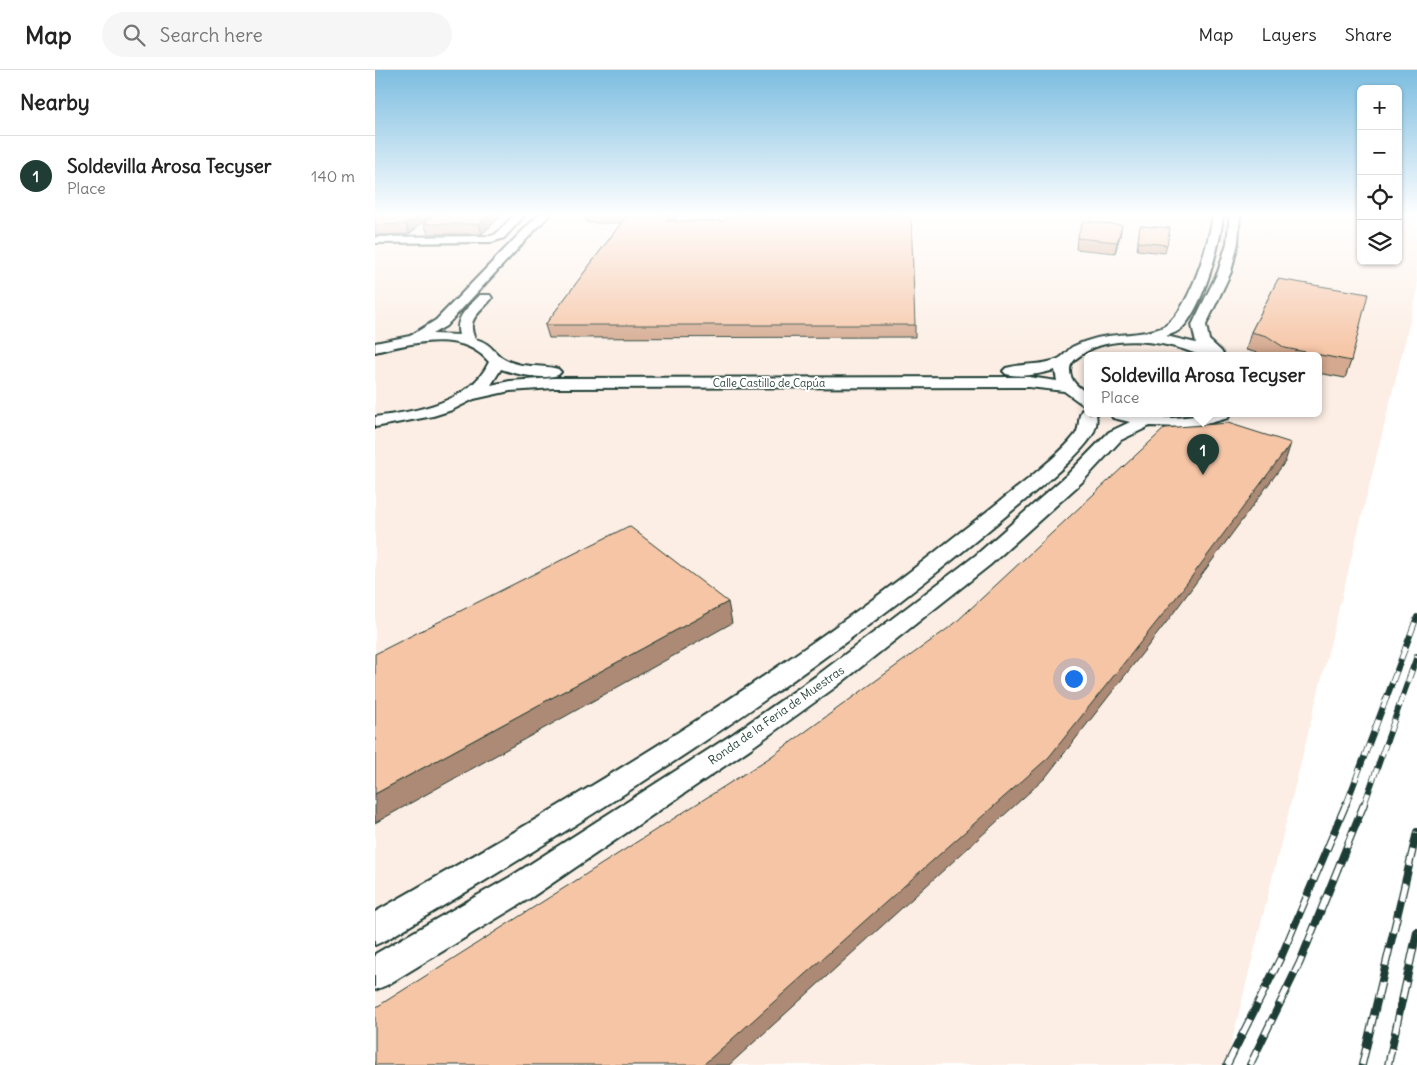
<!DOCTYPE html>
<meta charset="utf-8">
<style>
body{margin:0;font-family:Delius,sans-serif;background:#f6f6f6;color:#222}
.controls{position:absolute;right:15px;top:15px;display:grid;overflow:hidden;border-radius:8px;box-shadow:0 1px 4px #0004}
.controls button{width:45px;height:45px;display:grid;place-items:center;padding:0;border:0;border-bottom:1px solid #e0e0e0;background:#fff;color:#222;font:25px sans-serif}
.you{position:absolute;left:698px;top:608px;width:18px;height:18px;margin:-12px;border:4px solid #fff;border-radius:50%;background:#1a73e8;box-shadow:0 0 0 8px #1a73e833}
.badge{display:grid;place-items:center;width:32px;height:32px;border-radius:50%;background:#1f3d34;color:#fff;font-size:16px;font-weight:700}
.pin{position:absolute;translate:-50% -41px;filter:drop-shadow(0 1px 2px #0008)}
.pin::after{content:'';position:absolute;top:26px;width:18px;height:15px;background:inherit;clip-path:polygon(0 0,100% 0,50% 100%)}
.popup{position:absolute;left:709px;top:282px;width:238px;height:65px;box-sizing:border-box;display:grid;place-content:center;border-radius:8px;background:#fff;filter:drop-shadow(0 1px 4px #0005);font-size:16px;white-space:nowrap;color:#767676}
.popup b{font-size:19px;color:#222}
.popup::after{content:'';position:absolute;left:50%;top:100%;margin-left:-10px;border:10px solid transparent;border-top-color:#fff}
.list{margin:0;padding:0;list-style:none}
h2{display:flex;justify-content:space-between;align-items:center;height:65px;margin:0;padding:0 20px;font-size:21px}
h2 small{font-size:16px;font-weight:400;color:#767676}
.list li{display:grid;grid-template-columns:32px 1fr auto;gap:15px;align-items:center;box-sizing:border-box;height:80px;padding:0 20px;border-top:1px solid #e0e0e0}
.list b{display:block;font-size:19px;white-space:nowrap}
.list p{margin:0;font-size:16px;white-space:nowrap;color:#767676}
.list em{font-size:16px;font-style:normal;color:#767676}
.icon{flex:none;width:28px;height:28px;fill:none;stroke:currentColor;stroke-width:2;stroke-linecap:round;stroke-linejoin:round}
.map{position:relative;flex:none;width:1042px;height:995px;overflow:hidden}
header{display:flex;align-items:center;gap:30px;box-sizing:border-box;height:70px;padding:0 25px;background:#fff;border-bottom:1px solid #e0e0e0}
header strong{font-size:24px}
nav{display:flex;gap:28px;margin-inline-start:auto;font-size:18px}
.search{width:350px;height:45px;background:#f6f6f6;display:flex;align-items:center;gap:12px;box-sizing:border-box;padding:0 18px;border-radius:28px;color:#767676;font-size:19px}
main{display:flex}
aside{flex:1;background:#fff}
.map>svg:first-child{display:block}
</style>
<header>
<strong>Map</strong>
<div class="search"><svg class="icon" aria-label="search" viewBox="0 0 24 24"><circle cx="10" cy="10" r="6"/><path d="M15 15l6 6"/></svg>Search here</div>
<nav><a>Map</a><a>Layers</a><a>Share</a></nav>
</header>
<main>
<aside>
<h2>Nearby<small></small></h2>
<ul class="list">
<li><span class="badge">1</span><div><b>Soldevilla Arosa Tecyser</b><p>Place</p></div><em>140 m</em></li>
</ul>
</aside>
<div class="map">
<svg width="1042" height="995" viewBox="0 0 1042 995">
<rect width="100%" height="100%" fill="#fff"/>
<filter id="ink" filterUnits="userSpaceOnUse"><feTurbulence type="fractalNoise" baseFrequency=".02" numOctaves="2"/><feDisplacementMap in="SourceGraphic" scale="10" xChannelSelector="R" yChannelSelector="G"/><feConvolveMatrix kernelMatrix="1 2 1 2 8 2 1 2 1" color-interpolation-filters="sRGB"/></filter>
<g filter="url(#ink)">
<!-- built -->
<path fill="#fceee4" fill-rule="evenodd" d="M0,144H986V191H1023V144H1041L1042,223L851,995H0ZM713,286H943V344H713Z"/>
<g fill="none" stroke-linecap="round" stroke-linejoin="round">
<defs>
<path id="minor" d="M140,144H151L129,168L117,172L0,173V167L116,166L121,164Z
M164,144H175L71,256L57,264L84,265C79,247 94,237 105,225H115L117,228C106,243 90,248 100,269C117,273 118,283 129,289C146,299 166,294 183,299L186,302L183,305C166,310 144,305 126,299L116,315L135,311L179,308L654,307L682,311L680,300C665,304 646,308 631,304L628,301L631,298C648,293 666,296 683,289C688,287 692,281 697,277C705,273 714,270 722,268C743,263 765,266 786,258C812,248 835,172 838,144H848C846,173 828,236 808,257C803,262 797,264 791,266L821,273L817,255L843,202L852,173L855,144H865L863,173L856,202L831,255L834,270L846,281L849,286C843,286 836,287 830,286C819,284 808,278 796,276C769,270 730,267 706,285C700,289 695,293 695,300C695,312 704,317 713,324V336L707,334L689,321L654,317L179,318L135,321L99,329L77,340L58,346L0,357V347C41,341 94,334 114,292C87,259 36,273 0,282V273L35,266L61,250Z
M713,339V344H721C725,363 708,377 696,390C666,418 634,443 603,469C419,621 217,748 11,870L0,875V842C200,729 399,611 579,467C604,448 628,429 652,410C668,396 687,382 700,365C706,357 702,348 707,340Z
M736,344C757,344 777,348 798,348C817,347 836,343 855,344L853,348L835,353L809,357L775,356L746,370L707,412L615,495L462,616L376,678L157,827L12,915L0,920V884L135,807L358,664L444,604L601,485L693,404L734,362L755,352L738,348Z"/>
</defs>
<!-- minor casing -->
<use href="#minor" stroke="#1f3d34" stroke-width="4"/>
<!-- minor -->
<use href="#minor" fill="#fff" fill-rule="evenodd"/>
<defs>
<path id="rail-far1" d="M971,735L1042,547
M989,735L1042,586"/>
<path id="rail" d="M852,995L907,885L971,734
M875,995L925,892L989,734
M987,995L1042,762
M1013,995L1042,862"/>
</defs>
<!-- rail-far1 casing -->
<use href="#rail-far1" stroke="#1f3d34" stroke-width="6"/>
<!-- rail casing -->
<use href="#rail" stroke="#1f3d34" stroke-width="8"/>
<!-- rail-far1 -->
<use href="#rail-far1" stroke="#fff" stroke-width="4.5" stroke-dasharray="13" stroke-linecap="butt"/>
<!-- rail -->
<use href="#rail" stroke="#fff" stroke-width="5.5" stroke-dasharray="17" stroke-linecap="butt"/>
</g>
<!-- wall -->
<path fill="#d4a98f" stroke="#1f3d34" d="M0,144H58L34,164L0,165Z
M128,144L107,164H53L49,154Z
M209,144H303L299,151L540,255V267L174,268L170,255L246,153H212Z
M747,155L745,166L740,183L701,179L702,168Z
M765,156L795,158L790,183L762,180Z
M903,209L976,291L970,308L943,303V286H891L887,284L871,280L876,262Z"/>
<!-- shaded-wall -->
<path fill="#ac8a74" stroke="#1f3d34" d="M43,144H58L34,164L31,154Z
M115,144H128L107,164L104,154Z
M295,144H303L293,162L291,151Z
M747,155L745,166L740,183L742,172Z
M916,373L910,392L794,549L670,708L354,995H328Z
M353,532L357,553L0,753V724Z"/>
<!-- building -->
<path fill="#f6c5a6" stroke="#1f3d34" d="M0,144H43L31,154L0,155Z
M60,144H115L104,154H49Z
M253,144H295L291,151H349L352,144H536L540,255H170Z
M708,151L747,155L742,172L702,168Z
M765,156L795,158L792,175L763,172Z
M903,209L993,224L976,291L910,278L892,266L876,262Z
M853,353L916,373L800,529L674,687L328,995H0V938L394,688L579,554L790,358Z
M254,456L353,532L0,724V584Z"/>
</g>
<!-- sky -->
<linearGradient id="sky" x2="0" y2="1"><stop stop-color="#7cbde0"/><stop offset="0.51" stop-color="#fff"/><stop offset="1" stop-color="#fff" stop-opacity="0"/></linearGradient>
<rect width="1042" height="284" fill="url(#sky)"/>
<g text-anchor="middle" dominant-baseline="central" stroke-width="4" stroke-linejoin="round" paint-order="stroke">
<!-- far-street labels -->
<g font-size="11" fill="#1f3d34" stroke="#fff">
<text x="394" y="313">Calle Castillo de Capúa</text>
</g>
<!-- street labels -->
<g font-size="12" fill="#1f3d34" stroke="#fff">
<text transform="translate(401 645) rotate(-35)">Ronda de la Feria de Muestras</text>
</g>
</g>
</svg>
<div class="controls">
<button>+</button>
<button>−</button>
<button><svg class="icon" aria-label="locate" viewBox="0 0 24 24"><circle cx="12" cy="12" r="6"/><path d="M12 2v4M12 18v4M2 12h4M18 12h4"/></svg></button>
<button><svg class="icon" aria-label="layers" viewBox="0 0 24 24"><path d="M12 4l9 5-9 5-9-5zM3 14l9 5 9-5"/></svg></button>
</div>
<div class="you"></div>
<div class="pin badge" style="left:828px;top:405px">1</div>
<div class="popup"><b>Soldevilla Arosa Tecyser</b>Place</div>
</div>
</main>
